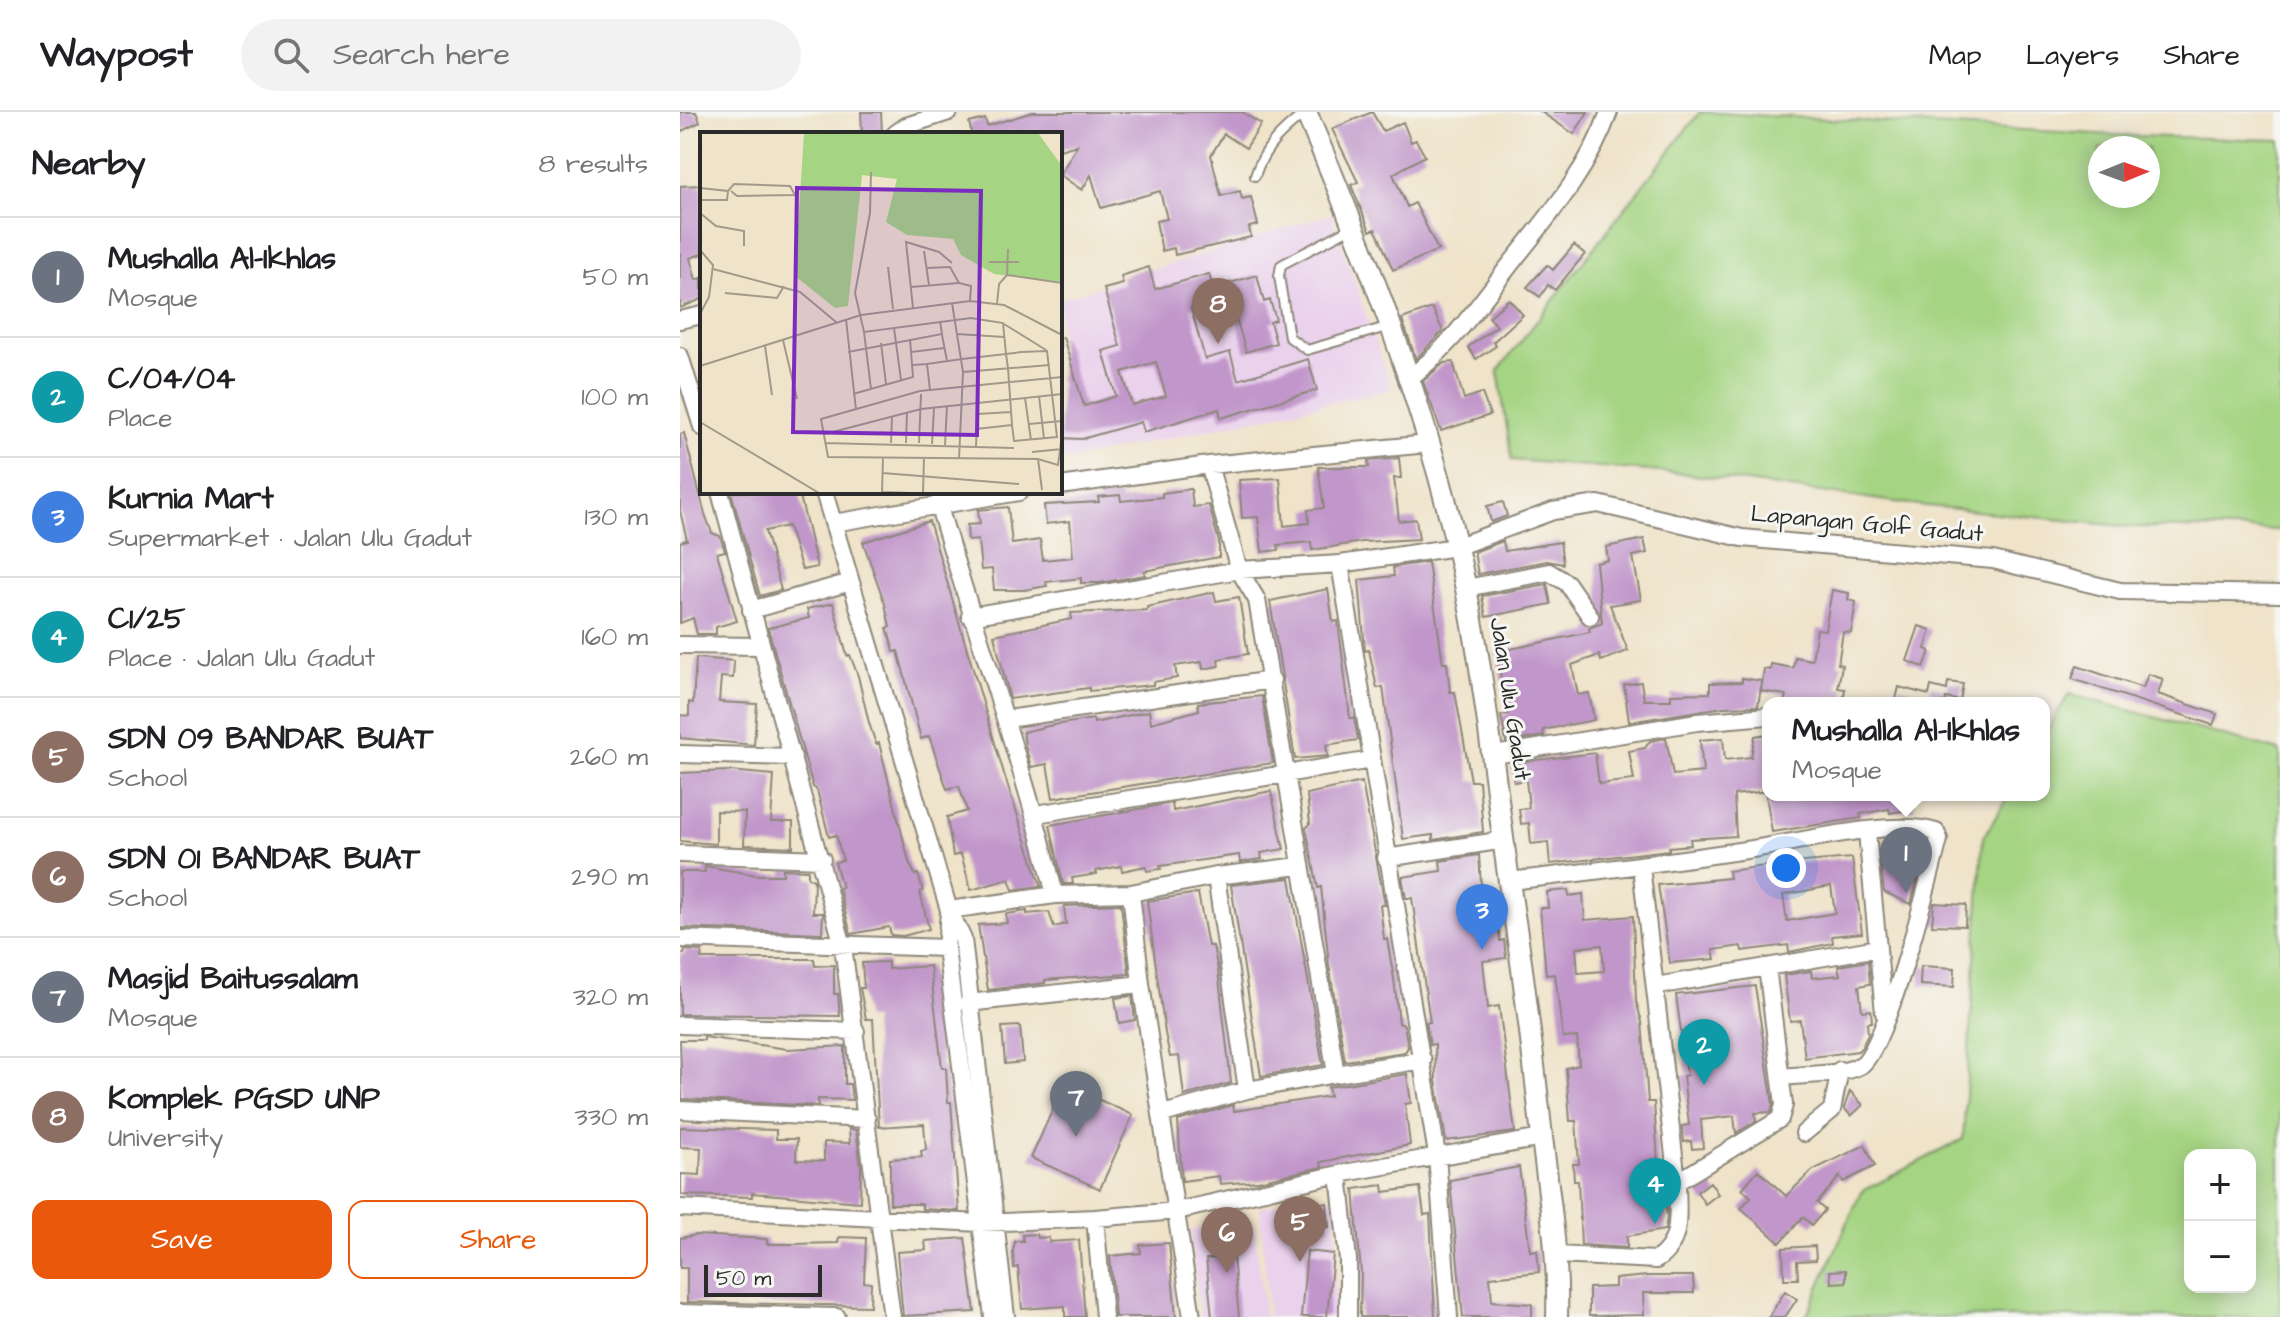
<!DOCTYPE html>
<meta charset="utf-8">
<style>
body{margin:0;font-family:"Architects Daughter",sans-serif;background:#f2f2f2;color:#202124}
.controls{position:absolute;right:24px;bottom:24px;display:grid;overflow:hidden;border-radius:16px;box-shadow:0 4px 20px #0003}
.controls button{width:72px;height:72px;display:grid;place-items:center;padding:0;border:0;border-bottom:2px solid #e0e0e0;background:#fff;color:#202124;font:40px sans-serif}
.compass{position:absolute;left:1408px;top:24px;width:72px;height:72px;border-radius:50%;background:#fff;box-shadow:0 4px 20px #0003;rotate:89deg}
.scale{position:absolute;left:24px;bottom:20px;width:118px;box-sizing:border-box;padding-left:8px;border:4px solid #2b2b2b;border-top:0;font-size:22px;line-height:28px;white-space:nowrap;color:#2b2b2b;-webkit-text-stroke:6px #f6f6f2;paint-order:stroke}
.you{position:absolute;left:1106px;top:756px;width:28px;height:28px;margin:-20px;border:6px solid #fff;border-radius:50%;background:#1a73e8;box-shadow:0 0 0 12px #1a73e833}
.badge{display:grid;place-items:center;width:52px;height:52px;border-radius:50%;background:#ea580c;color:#fff;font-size:26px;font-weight:700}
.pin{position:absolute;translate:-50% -66px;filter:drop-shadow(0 2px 4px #0008)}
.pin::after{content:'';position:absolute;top:42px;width:28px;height:24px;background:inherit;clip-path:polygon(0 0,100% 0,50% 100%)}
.popup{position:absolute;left:1082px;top:585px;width:288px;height:104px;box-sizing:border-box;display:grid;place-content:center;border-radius:16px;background:#fff;filter:drop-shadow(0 2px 6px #0005);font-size:26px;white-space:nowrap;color:#757577}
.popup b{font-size:30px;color:#202124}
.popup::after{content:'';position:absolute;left:50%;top:100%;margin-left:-16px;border:16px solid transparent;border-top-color:#fff}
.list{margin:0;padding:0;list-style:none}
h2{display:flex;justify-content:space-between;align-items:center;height:104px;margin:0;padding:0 32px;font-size:34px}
h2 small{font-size:26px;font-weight:400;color:#757577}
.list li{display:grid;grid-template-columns:52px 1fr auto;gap:24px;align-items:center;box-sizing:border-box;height:120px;padding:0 32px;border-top:2px solid #e0e0e0}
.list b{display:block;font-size:30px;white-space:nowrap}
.list p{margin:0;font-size:26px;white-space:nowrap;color:#757577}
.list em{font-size:26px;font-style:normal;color:#757577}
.actions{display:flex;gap:16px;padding:24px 32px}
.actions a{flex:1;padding:18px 0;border:2px solid #ea580c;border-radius:16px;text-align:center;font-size:28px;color:#ea580c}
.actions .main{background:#ea580c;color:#fff}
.icon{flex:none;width:44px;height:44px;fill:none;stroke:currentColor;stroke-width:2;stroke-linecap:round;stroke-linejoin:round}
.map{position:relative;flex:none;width:1600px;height:1205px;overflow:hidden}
header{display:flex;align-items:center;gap:48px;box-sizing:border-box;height:112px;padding:0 40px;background:#fff;border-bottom:2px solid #e0e0e0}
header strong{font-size:38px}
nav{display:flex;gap:44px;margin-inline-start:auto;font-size:28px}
.search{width:560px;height:72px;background:#f2f2f2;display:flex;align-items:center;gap:20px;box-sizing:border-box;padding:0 28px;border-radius:44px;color:#757577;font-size:30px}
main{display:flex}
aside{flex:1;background:#fff}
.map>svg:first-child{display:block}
</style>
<header>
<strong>Waypost</strong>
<div class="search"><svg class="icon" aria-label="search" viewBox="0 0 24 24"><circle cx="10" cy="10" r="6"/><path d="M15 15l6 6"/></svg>Search here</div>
<nav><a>Map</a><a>Layers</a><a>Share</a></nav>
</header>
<main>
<aside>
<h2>Nearby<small>8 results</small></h2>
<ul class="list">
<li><span class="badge" style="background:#6b7280">1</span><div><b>Mushalla Al-Ikhlas</b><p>Mosque</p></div><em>50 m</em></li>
<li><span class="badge" style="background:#0f9aa8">2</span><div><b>C/04/04</b><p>Place</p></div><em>100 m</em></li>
<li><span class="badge" style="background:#3f7fe0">3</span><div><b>Kurnia Mart</b><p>Supermarket · Jalan Ulu Gadut</p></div><em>130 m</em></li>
<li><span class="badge" style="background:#0f9aa8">4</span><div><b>C1/25</b><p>Place · Jalan Ulu Gadut</p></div><em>160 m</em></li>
<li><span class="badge" style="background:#8d6e63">5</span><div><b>SDN 09 BANDAR BUAT</b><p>School</p></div><em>260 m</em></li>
<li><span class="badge" style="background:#8d6e63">6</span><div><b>SDN 01 BANDAR BUAT</b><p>School</p></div><em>290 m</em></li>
<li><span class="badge" style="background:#6b7280">7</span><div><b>Masjid Baitussalam</b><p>Mosque</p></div><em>320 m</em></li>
<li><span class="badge" style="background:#8d6e63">8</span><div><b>Komplek PGSD UNP</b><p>University</p></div><em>330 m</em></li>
</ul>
<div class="actions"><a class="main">Save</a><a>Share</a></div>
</aside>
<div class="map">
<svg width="1600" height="1205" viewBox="0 0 1600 1205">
<rect width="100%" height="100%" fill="#f6f6f2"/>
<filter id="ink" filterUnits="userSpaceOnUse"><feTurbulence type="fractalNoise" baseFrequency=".0125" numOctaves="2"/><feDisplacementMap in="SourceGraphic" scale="16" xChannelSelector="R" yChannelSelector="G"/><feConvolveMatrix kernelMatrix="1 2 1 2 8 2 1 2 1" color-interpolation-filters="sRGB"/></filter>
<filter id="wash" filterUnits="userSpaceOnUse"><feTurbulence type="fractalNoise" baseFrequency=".006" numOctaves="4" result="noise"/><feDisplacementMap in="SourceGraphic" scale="32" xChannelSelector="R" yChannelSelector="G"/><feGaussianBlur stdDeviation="1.8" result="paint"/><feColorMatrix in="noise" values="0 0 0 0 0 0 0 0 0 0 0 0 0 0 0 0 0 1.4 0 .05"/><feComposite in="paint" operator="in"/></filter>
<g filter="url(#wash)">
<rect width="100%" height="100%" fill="#efe3c9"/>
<!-- built -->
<path fill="#ead1ec" d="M651,102L712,277L380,350V187Z
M657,1084L654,1205H589L580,1095Z
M574,1110L585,1205H520L510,1118Z"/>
<!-- green -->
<path fill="#a5d482" stroke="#688056" stroke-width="2" fill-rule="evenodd" d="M1020,0L1453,24L1600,28V418L1451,415L1238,393L1007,362L832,348L818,259ZM1420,36H1468V84H1420Z
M1389,582L1600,639V1205H1126L1181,1080L1283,1027L1303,726L1329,683H1364V624ZM1510,1043H1570V1175H1510Z"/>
<g id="blocks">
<!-- building -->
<path fill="#c196ca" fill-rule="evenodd" d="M0,0H16L20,10L0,20Z
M181,0H201L202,22H182Z
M353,0H562L581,12L566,36L544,22L531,43L541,84L560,79L562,87L571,85L578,113L569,115L571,125L495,143L494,136L482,139L476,109L487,107L480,79L421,96L411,63L402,78L380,63L397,33L380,38V22H368L367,19L292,22L289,11L305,7L307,14Z
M692,0L703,19L723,10L731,30L736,28L745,44L713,62L727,95L735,91L758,138L713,158L699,125L695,117L690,119L671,73L678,70L652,17Z
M861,0H908L894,22Z
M22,73V142L10,146L16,168L22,166V187L0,196V74Z
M894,133L905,142L875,178L868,173L860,185L847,175L867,153L873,158Z
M469,155L475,177L529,162L533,176L577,163L584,190L590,188L596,208L590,210L596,231L566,240L550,185L511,196L525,247L550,240L558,268L628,247L637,278L541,306L539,297L464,320L461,310L402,327L380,326V226L383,225L404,294L436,284L423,239L440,234L424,177L443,172L441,164ZM476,250L486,284L452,293L442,260Z
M829,187L843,203L813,230L816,234L796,247L788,235L817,214L809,205Z
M752,196L763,219L736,247L722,207Z
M773,250L784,287L802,281L810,303L761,319L743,269L764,251Z
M4,321L25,402L32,421L40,424L45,439L37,441L57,509L36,515V522H17L13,506L0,511V430L7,428L0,399V322Z
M719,346L721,366H714L719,409L736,407L739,427L682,430L632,438L631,430L598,433L599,438L582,440L578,405L562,406L559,368L600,366L604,414L629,411L628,398L644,396L638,355H689L688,349Z
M511,377L513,395L529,393L539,430V445L464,459L465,463L420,471H401V466L366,470L367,474L344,478H314L312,457L301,458L298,428L288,429L287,413L300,412L298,398L328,395L332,432L360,428L363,448L393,445L390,409L366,412L364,393L419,390L418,385L440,383L441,389L482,385V381Z
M51,380H119L137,455L122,458L108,414L85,419L101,478L80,484Z
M823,390L827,404L811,410L807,394Z
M249,409L325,665L361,774L333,778L329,767L291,778L281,742L273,744L267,705L287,699L279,674L267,677L249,624L241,627L218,539L214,540L207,516L210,515L205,492L183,430Z
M964,427L967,441L953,444L961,488L930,493L948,539L921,549L919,543L892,553L898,583L909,581L914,608L863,618L864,624L826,630L821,604L828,602L816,540L910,520L909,516L922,511L916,451L928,448L926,435Z
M823,429L825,439L880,430L883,452L867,449L798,462L794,440Z
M748,450L763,551H767L770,580H775L791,669H799L803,720L753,728V723L723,727L703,575L697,576L689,538L685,539L679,468L714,464L713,455Z
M867,472L871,492L806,505L802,484Z
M648,477L653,510L658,509L670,606H674L678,628L646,633L648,644L615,647L590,489Z
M1152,478L1169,481L1168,488L1176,490L1171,521L1163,520L1158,552L1162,553L1158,576L1165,577L1163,590L1104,591L1106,583L1081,579L1084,557L1090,558L1091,552L1113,556L1115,545L1132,548L1137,517L1145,518Z
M534,480L536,489L559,485L568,542L538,547L539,554L523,557L522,550L495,554L497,566L473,570V573L409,579V576L330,587L314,523L392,507L391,501L467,498V495Z
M153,491L167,544L170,543L178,564L189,611L196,632L199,631L229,750L235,763L238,762L243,779L240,780L249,817L223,824L211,823L209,815L171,822L159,776L162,775L155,750L163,748L156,723L149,725L137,678L133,675L88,516L129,506L127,497Z
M1239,514L1251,518L1245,537L1250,539L1244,555L1227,549Z
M16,546L54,549L53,566L41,565L39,590L77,592L74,633L0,626V603L9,604V590L13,591Z
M1397,554L1463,576L1468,562L1483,567L1478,582L1537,602L1533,613L1392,567Z
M1062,566L1082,569L1078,594L1044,595L949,610L944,573L961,570L964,588H991V582L1030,581V571L1062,570Z
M1268,570L1283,572L1280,589L1266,586L1265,591H1215L1219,575L1249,583L1251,574L1267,578Z
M582,584L593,651L373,686L367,652L351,655L345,633L343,620L373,613L413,607L414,611L469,599L471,611L519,598L518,591Z
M1088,622V679L1054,683L1056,724L1010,727L1011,733L989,735V738L870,752L868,730L851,732L849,711L841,712L839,697L849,696L846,668L834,670L831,651L915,641L919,672L954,668L949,639L965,636L970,629L986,626L993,663L1023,660L1020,628L1043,626L1045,648L1071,645L1075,624Z
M50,659L94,663L91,710H113V735L64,733L65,700L36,699V732L0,729V661Z
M682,670L705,793H700L704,827H707L714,867L719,911L724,913L728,935L725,940L665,949L649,853L641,775L638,776L626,716L630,712L627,682Z
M591,679L604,737L581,741L582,747L560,750L559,743L480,754L481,757L467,759L466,754L442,759L441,754L416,759L417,762L392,766L393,772H383L370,713L492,691L493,699Z
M1086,683H1232L1234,697L1210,701L1209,697L1180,702L1181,706L1092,720Z
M1219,737L1243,747L1231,792L1204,780L1201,755L1208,738L1217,742Z
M799,743L803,803L817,801L820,829L824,828L826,846L803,849L808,896L819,894L835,1020L766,1029L756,969L755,932L750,933L746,910H750L732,786H726L722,765L761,759L760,749Z
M1172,746L1182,821L1152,824L1153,831L1109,840L1108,833L1062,839L1061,834L1033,838L1035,847L990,851L978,773L1049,766L1048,759L1100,752ZM1151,774L1155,801L1107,809L1103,783Z
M25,754L77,763H103V757L128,758V766L134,768L133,801H143L142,821L0,816V760H25Z
M610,766L643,953L581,964L551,773Z
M888,778L889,784L903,782L905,808L953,804L956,889L962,910L968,990H974L980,1081H984L987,1105L985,1118L947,1124V1136L901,1133L898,1069H894L893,1052H899L896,1009H890L886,956L899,953L897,925L883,926L875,862L866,863L860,796H868L867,780ZM922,833L924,859L898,861L896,836Z
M518,781L528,834H533L538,858L551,971L504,984L499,944L490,945L485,921L467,789Z
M1254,791L1286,793L1285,814L1252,813Z
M441,792L449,862L365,868V871L308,878L298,813L327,811L326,802L347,799V802L369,800L374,815L386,812L384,794Z
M5,838L22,839L21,847H134L135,854L154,853V882H158L160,904L0,902V842H4Z
M1188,849L1190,872L1179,874L1182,899L1191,898L1192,910L1187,911L1188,922L1182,935L1178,939L1125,946L1120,908L1110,909L1104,863L1131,859L1132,866L1160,863L1158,854Z
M208,850V857L250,854L262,956H266L268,990H271L279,1099L242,1097V1092H210V1047L242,1045L241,1039L246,1038L244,1012L199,1015L193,907H186L180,876H184L182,851Z
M1241,854L1275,856L1274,875L1240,873Z
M1075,874L1093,992L1091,1000L1075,1001L1076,1009L1056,1021L1054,1004L1021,1008L1023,1036L1012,1037L1011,1029L1004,1030L1002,1014L1009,1013L1003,964L1007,963L996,883Z
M452,884L455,908L439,911L435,886Z
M340,914L343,950L325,952L322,915Z
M24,925L107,937L165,934V972H170L172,988L138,987V994L2,987L0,928H24Z
M727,962L731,991L725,992L730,1033L641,1050L642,1055L578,1069L540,1072L539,1064L502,1069L498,1009L553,993L554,999L650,984L648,975Z
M384,972L453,1003L420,1077L351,1046Z
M1170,979L1183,993L1171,1004L1164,996Z
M0,1015L96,1018V1027H117L116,1048L144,1049V1030L170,1031L169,1017L176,1018L181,1056L180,1090L72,1081V1085L1,1083V1062L20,1063L21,1036L0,1035Z
M1185,1033L1195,1054L1163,1070L1160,1064L1137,1091L1145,1098L1132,1113L1123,1105L1100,1131L1061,1096L1071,1085L1062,1077L1078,1058L1106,1084L1133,1058Z
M839,1055L850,1139L857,1138L859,1160L810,1165L812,1189L852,1192V1205H783L770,1068Z
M1030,1070L1038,1082L1025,1092L1017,1080Z
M703,1073L704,1080L740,1075L744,1103L750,1102L755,1205H680L681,1161L674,1077Z
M647,1091L649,1115L612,1119L610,1095Z
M356,1122L357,1126L369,1125V1130L399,1128L405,1205H385V1194L342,1197L338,1155L334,1156L333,1139L335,1129H343L342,1123Z
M16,1123L87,1127V1132H113L158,1131L159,1125L186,1126L184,1170L191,1171L190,1194L7,1190V1156H0V1126Z
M285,1126L295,1200L223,1204L217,1140L246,1138L245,1129Z
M489,1131L496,1205H435L430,1144L461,1141L460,1133Z
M1135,1134L1136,1148L1117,1149L1118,1167H1104L1103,1136Z
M627,1139L653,1142L647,1205H621Z
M553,1145L559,1205H532L526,1147Z
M1166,1158V1170L1151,1171L1150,1159Z
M967,1164H1013L1014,1181H963L964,1203L909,1204V1176L935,1175V1167Z
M1105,1179L1117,1187L1105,1205H1089Z"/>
</g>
</g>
<g filter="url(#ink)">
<use href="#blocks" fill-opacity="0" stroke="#8d877a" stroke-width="2"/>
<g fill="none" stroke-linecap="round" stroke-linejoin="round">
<defs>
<path id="service" d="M575,64C584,35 602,19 625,1
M673,115L601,153L599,164L609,225L627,238L710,214"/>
<path id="minor" d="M215,22L226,14L269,0
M0,208L22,203
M0,244L22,315
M727,268C769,237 797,195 829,154C867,106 909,58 929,0
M529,353L559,458L577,488L656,962L743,948
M380,374L529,353L748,332
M40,380L163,834L212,1205
M144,380L269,798L283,827L326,1205
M258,391C296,523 343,650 375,783L451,781L536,764L620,754
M153,411L339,380
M786,476L869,460L887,471L910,504
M71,498L171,470
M290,504L559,458L660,452
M0,533L81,534
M327,607L592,568
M0,642L113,645
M814,643L1017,610L1088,604
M356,702L692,648
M1187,720L1204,901
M0,742L142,747
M706,746L825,728
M961,754L997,1070
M536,764L567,978
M829,769C911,760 992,749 1073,737C1118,730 1215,706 1256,720L1259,727C1250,764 1206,938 1181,953C1161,964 1124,962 1101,965
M451,781L461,872L512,1205
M269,798L375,783
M269,800L266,836L313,1205
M0,827L266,836
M976,874L1198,836
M288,891L461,872
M0,913L176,919
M0,998L187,1007
M483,1002L567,978L656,962
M1124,1021L1152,998L1160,958
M659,1062L668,1148V1205
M0,1096L301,1111L415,1106L497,1099L659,1062L862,1026
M415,1106L424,1205
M877,1143L976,1148C1004,1130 997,1099 997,1070L1100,1007L1104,993L1087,855
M0,1201L157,1205
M769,1205L757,1043L660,452L776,435L873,399L918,392L1062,426L1313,448L1440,479L1600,482"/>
<path id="tertiary" d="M626,0C691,153 753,313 786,477C808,585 817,695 834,803C846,877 854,951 862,1025C869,1085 879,1144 877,1205"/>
</defs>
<!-- service casing -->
<use href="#service" stroke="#8d877a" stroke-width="12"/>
<!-- minor casing -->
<use href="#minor" stroke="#8d877a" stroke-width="20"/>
<!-- tertiary casing -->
<use href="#tertiary" stroke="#8d877a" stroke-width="24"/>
<!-- service -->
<use href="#service" stroke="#fff" stroke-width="8"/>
<!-- minor -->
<use href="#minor" stroke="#fff" stroke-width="16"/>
<!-- tertiary -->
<use href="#tertiary" stroke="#fff" stroke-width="20"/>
</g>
</g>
<g text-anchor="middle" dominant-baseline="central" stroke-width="6" stroke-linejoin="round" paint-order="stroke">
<!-- street labels -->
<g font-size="24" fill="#2b2b2b" stroke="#f6f6f2">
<text transform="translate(1187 412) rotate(5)">Lapangan Golf Gadut</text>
<text transform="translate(830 587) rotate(81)">Jalan Ulu Gadut</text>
</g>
</g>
<!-- overview -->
<g transform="translate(20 20)">
<rect width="362" height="362" fill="#efe3c9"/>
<path d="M104,1H338L362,34V150L294,142L261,123L253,107L207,103L186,90L197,47L162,43L148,174L135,176L95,144Z" fill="#a5d482"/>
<path fill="none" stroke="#a1998a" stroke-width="2" d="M171,40L170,81L155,161L164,200L271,186L303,191L306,222L308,236L312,293L314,309L357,305L347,219L321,220L306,222L262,227L227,232L213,233M0,56L28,59L27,68H0M28,59L34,52L90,54L95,63L37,64L31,59M0,81L16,94L44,99V114M0,118L13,133L9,165L0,182M224,119L229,153M289,130H319M188,135L193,177M226,136L250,135L259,151L271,154L270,169M13,137L100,160L136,190M307,143L362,151M211,155L259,151M25,161L77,166L84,154M252,171L263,240L259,327M297,172L299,152L307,143L308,117M213,176L206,110L239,120L252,131M146,187L156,278M304,192L346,218M194,196L201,248M164,200L171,257M257,202L304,205M242,203L247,229M83,208L97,267M181,211L186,252M65,214L72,263M148,220L242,202L240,189M211,220L244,216M227,232L230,258M0,234L161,183L270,169L304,173L362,203M263,240L350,233M153,262L213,245L210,207M339,264L344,307M325,266L331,308M277,282L311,280M0,290L119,361M329,292L362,289M276,297L312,293M125,302L221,277L362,262M362,304L358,333L338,327L128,325L121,287L220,259L362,245M125,311L314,316M191,311L192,285M206,311L207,280M219,311L221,262M232,312L234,276M245,313L247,274M276,314L278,271M332,320L362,317M338,327L342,358M183,341L319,352M182,360L212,361M182,361L183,325M223,361L224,326"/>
<path fill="#7b2cbf" fill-opacity="0.15" stroke="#7b2cbf" stroke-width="4" d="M97,56L281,59L277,303L93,300Z"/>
<rect width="362" height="362" fill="none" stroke="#2b2b2b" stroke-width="4"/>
</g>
</svg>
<div class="controls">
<button>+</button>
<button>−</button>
</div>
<svg class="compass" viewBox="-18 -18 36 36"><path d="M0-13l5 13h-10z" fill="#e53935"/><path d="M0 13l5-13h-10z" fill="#757577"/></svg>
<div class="scale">50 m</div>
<div class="you"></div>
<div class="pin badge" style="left:1226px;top:781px;background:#6b7280">1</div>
<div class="popup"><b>Mushalla Al-Ikhlas</b>Mosque</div>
<div class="pin badge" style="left:1024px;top:973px;background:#0f9aa8">2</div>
<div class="pin badge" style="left:802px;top:838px;background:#3f7fe0">3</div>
<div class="pin badge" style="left:975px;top:1112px;background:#0f9aa8">4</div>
<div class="pin badge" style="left:620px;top:1150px;background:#8d6e63">5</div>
<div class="pin badge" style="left:547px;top:1161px;background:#8d6e63">6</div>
<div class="pin badge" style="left:396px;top:1025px;background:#6b7280">7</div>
<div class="pin badge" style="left:538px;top:232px;background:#8d6e63">8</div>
</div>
</main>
